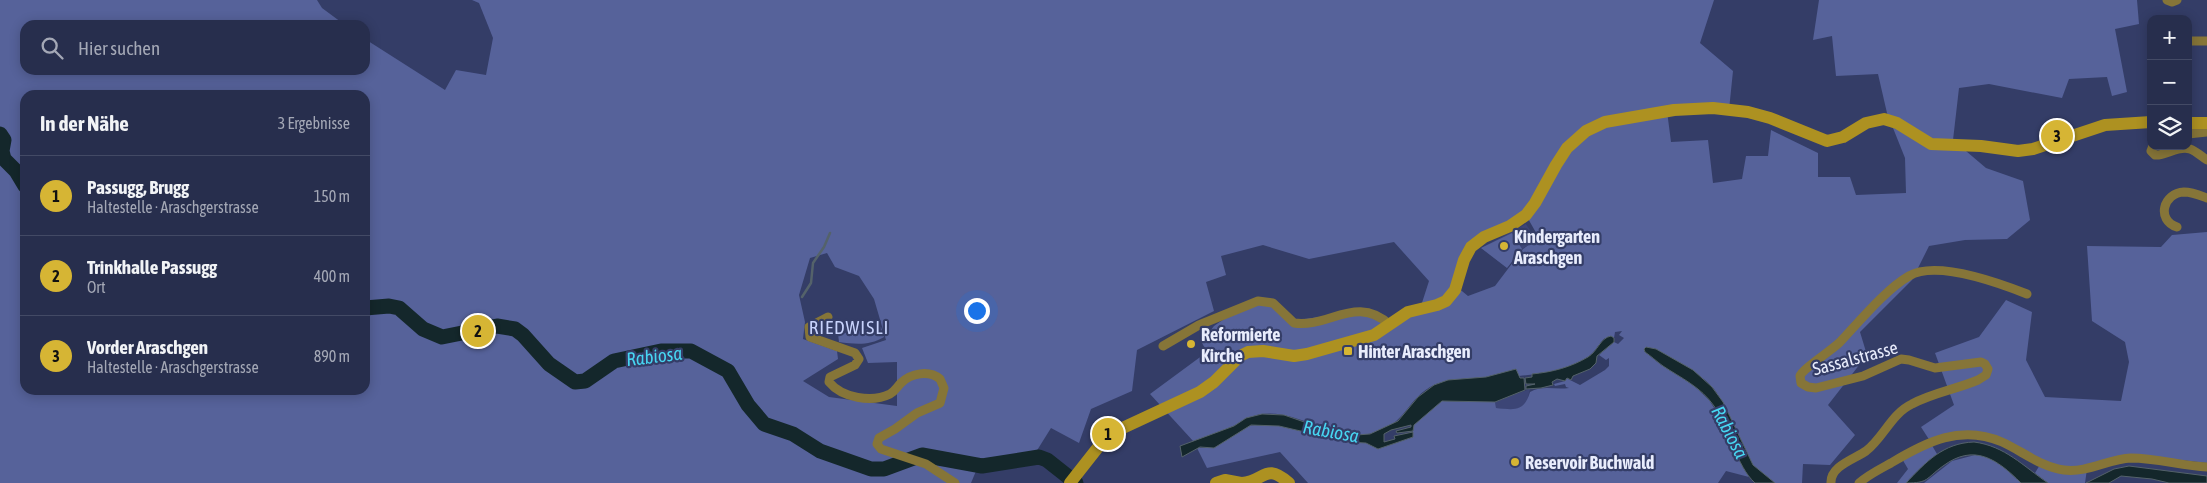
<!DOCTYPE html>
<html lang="de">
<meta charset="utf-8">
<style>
body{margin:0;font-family:"Asap Condensed",sans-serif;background:#333a57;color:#f1f3f6}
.controls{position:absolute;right:15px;top:15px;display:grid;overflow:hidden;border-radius:10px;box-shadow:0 2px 12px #0003}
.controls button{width:45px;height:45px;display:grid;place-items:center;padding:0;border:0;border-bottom:1px solid #434a65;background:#272e4d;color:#f1f3f6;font:25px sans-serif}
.you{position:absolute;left:976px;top:310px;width:18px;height:18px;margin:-12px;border:4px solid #fff;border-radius:50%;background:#1a73e8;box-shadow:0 0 0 8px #1a73e833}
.badge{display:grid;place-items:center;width:32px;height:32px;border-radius:50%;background:#d6b534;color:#111;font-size:16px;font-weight:700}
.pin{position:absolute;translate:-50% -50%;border:2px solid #fff;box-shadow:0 1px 5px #0006}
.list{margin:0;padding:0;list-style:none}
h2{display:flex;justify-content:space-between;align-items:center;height:65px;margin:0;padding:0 20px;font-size:21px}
h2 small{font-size:16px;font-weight:400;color:#a4a8b6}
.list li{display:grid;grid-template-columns:32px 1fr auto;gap:15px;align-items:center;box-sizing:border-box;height:80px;padding:0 20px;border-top:1px solid #434a65}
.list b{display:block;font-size:19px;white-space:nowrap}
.list p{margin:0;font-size:16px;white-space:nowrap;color:#a4a8b6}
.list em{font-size:16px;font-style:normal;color:#a4a8b6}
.icon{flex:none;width:28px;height:28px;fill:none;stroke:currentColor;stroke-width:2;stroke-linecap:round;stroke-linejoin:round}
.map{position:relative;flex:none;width:2207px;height:483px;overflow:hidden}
.search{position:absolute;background:#272e4d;box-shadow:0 2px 12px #0003;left:20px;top:20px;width:350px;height:55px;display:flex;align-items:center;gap:12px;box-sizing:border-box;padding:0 18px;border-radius:15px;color:#a4a8b6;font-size:19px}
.panel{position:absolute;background:#272e4d;box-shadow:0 2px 12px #0003;left:20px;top:90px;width:350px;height:305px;border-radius:15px}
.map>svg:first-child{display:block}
</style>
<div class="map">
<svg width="2207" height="483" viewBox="0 0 2207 483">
<rect width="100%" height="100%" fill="#343d67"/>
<!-- built -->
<path fill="#3c4576" d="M1526,224L1536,240L1522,249L1507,268L1481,248Z
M1530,389L1527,402L1521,408L1514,410L1496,408L1495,402Z"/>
<!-- green -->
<path fill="#56629a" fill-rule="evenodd" d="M0,0H317L322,8L345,25H25V70H365V39L445,90L456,70L486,75L493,38L479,3L472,0H1714L1700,43L1733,71L1729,110L1667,111L1671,142L1708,140L1713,183L1742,179L1746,156H1768L1771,130L1818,153V177H1850L1856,195L1906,193L1905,158L1887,113L1878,74L1836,76L1832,36L1813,40L1819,0H2137L2139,24L2115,29L2127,92L2112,96L2107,77L2069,79L2062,98L1989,84L1959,88L1953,140L1986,168L2023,181L2030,220L2007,239L1965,240L1929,246L1912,280L1860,332L1867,355L1828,405L1855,435L1830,465L1803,464L1802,483C1794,483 1782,483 1775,483C1743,472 1734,412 1713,388C1698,370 1675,362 1656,349L1645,348L1644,351L1661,365L1688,380L1709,400L1723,422L1749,477L1726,471L1718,483H1308L1280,452L1207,468L1197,448H1214L1245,427L1255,425L1279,426L1348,442L1366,443L1378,449L1413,437V425L1442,401L1492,402H1495L1496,408C1515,410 1524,412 1530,392C1542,385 1555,390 1569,388L1566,387L1565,384L1555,386L1554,384L1565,381L1566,378L1580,385L1605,370L1609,366V358L1606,360L1599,355L1614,342L1618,344L1624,338L1619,335L1622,331L1615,332L1614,338H1605C1599,343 1596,351 1589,356C1570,370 1541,374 1519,376L1515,369C1506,372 1496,375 1486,377C1467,380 1448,377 1430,387C1405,402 1404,428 1368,434C1331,440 1297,409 1261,414C1249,416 1243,422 1233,426C1221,432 1207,437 1194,442L1150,394L1207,352L1202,343L1209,340L1207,335L1214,326L1224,319L1263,300L1290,321L1356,312L1390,325L1420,309L1429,281L1394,242L1309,259L1263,245L1221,256L1226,275L1206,282L1214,311L1137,350L1132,391L1091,409L1079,443L1051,428L1031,460L976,471L971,483H0ZM25,95H365V390H25ZM1526,215L1539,238L1523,249L1495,286L1468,296L1457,287L1479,240ZM827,253L835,267L859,276L874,299L886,340L862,348L868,363L897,362V406L829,397L803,381L838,359L837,351L803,339L805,322L799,295L810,258Z
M2207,232V463L2137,455L2087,469L2085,483H2048L2035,473L2041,463L1983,436L1930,442L1937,454L1906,483H1897L1908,469L1901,457L1930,441L1921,427L1954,405L1935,353L1979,337L2006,300L2032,312L2026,360L2045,397L2121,401L2129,362L2125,342L2092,321L2087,246L2161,247L2172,235Z
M1512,233L1522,249L1507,268L1481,248Z
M881,327L884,337C869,346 855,344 839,342L838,334Z
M1975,455C1995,457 2007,470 2021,483H1924L1952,461Z"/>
<!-- water -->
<path fill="#14272b" stroke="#54626a" d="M1611,336L1614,338V342L1597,356L1596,363L1590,369L1573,376L1571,380L1567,378L1565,381L1557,379L1552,382L1553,385L1541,388L1526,389V386L1535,384H1526L1525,378L1532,377V374C1553,372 1571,367 1588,357C1598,351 1600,338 1611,336Z
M1646,347L1656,349L1693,370L1712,387L1723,402L1753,465L1775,483H1755C1737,467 1728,427 1714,406C1701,387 1681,378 1663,366C1656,361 1651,356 1645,352L1644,349Z
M1516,369L1520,378H1524L1525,390L1495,402L1442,401L1414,425L1413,431L1397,433L1396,431L1411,427V425L1391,430L1384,434V442L1395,439L1394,436L1413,432V437L1378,449L1366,443L1348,442L1279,426L1251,425L1214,448L1200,447L1182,457L1180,446L1234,426L1246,418L1262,414L1284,415L1313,425L1356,435L1370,434L1398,421L1418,397L1434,385L1448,380L1486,377Z
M1974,442C2005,446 2023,466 2048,483H2021C1997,459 1974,443 1943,466C1925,479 1929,483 1906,483C1926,462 1943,443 1974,442Z
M2129,466L2207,476V483H2169L2152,479L2121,476L2109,483H2086L2114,469Z"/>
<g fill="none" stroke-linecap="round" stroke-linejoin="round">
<!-- stream -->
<path stroke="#54626a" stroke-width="2.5" d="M802,297L811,283L813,263L824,247L830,233"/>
<!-- river -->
<path stroke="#14272b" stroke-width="15" d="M0,134L4,140L2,151L4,159L16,171L25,186
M365,308L389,306L399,308L423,329L442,337L497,326L515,329L523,335L549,364L575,382L585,381L614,361L661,351H691L728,371L748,405L764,424L793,434L820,451L871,469H884L922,455L982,466L1039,457L1047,460L1076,483"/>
<!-- street -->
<path stroke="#867538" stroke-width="9" d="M2167,0L2172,2L2177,0
M2188,41H2207
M2188,134L2207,132
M2153,146L2151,151L2155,155C2166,156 2178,145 2190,149C2196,151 2202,157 2207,160
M2177,227C2156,220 2163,193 2184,192C2192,192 2199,195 2207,198
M828,317L809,327L810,337L855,353L859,359L855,365L830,377L829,382C842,398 872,403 890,394C895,391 897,387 901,383C911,373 929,370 940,379L944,388L940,403L917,413L895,429L879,438L877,444L881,449L926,464L955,483
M1163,346L1199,325L1258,301L1273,303L1294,323C1329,328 1357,294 1390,325
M1831,483C1830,466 1855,459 1866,451C1884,437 1891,414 1912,404C1932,393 1957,389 1978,380L1986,375L1988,369L1985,364L1981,362L1935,368L1909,360L1901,359L1863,376L1816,388L1808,387L1801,383L1800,376C1802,369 1831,351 1840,342C1858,323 1886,289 1909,276C1936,260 1999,283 2027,294
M1859,483C1868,475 1880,469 1891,463C1926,442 1961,424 2002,442C2022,451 2041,467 2064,470C2088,473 2108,459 2131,458C2157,458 2182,466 2207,467"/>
<!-- secondary -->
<path stroke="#ad9121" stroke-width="12" d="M2188,123H2207
M1070,483L1103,441L1114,432L1200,392L1214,382L1240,356L1248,352L1263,351L1294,356L1307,354L1374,335L1408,312L1437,305L1446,301L1455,290L1464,260L1471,247L1484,237L1510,226L1526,215L1535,203L1556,165L1567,148L1586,131L1605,122L1674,110L1713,108L1748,112L1770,118L1827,141L1843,137L1866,123L1884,119L1897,123L1931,144L1981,146L2018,151L2033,149L2105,125L2151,122
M1216,483L1225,480L1241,483
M1242,483C1265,481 1265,462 1289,483"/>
</g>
<!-- markers -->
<g fill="#d6b534" stroke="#343d67" stroke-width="2">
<circle cx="1504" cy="246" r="5"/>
<circle cx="1191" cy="344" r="5"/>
<rect x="1343" y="346" width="10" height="10" rx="2.5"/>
<circle cx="1515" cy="462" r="5"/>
</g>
<g text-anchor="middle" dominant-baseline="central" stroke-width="4.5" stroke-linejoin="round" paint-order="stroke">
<!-- poi labels -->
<g font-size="18" font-weight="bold" fill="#e8ecfc" stroke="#343d67" text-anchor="start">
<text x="1514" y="236">Kindergarten<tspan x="1514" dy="21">Araschgen</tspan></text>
<text x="1201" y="334">Reformierte<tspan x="1201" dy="21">Kirche</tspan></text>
<text x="1358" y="351">Hinter Araschgen</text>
<text x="1525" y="462">Reservoir Buchwald</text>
</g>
<!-- street labels -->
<g font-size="18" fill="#e8ecfc" stroke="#343d67">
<text transform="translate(1855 358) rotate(-15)">Sassalstrasse</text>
</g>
<!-- neighbourhood labels -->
<g font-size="19" letter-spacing="1" fill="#c8d3fc" stroke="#343d67">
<text x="849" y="327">RIEDWISLI</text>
</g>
<!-- water labels -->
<g font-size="19" font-style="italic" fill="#47d6f2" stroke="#343d67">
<text transform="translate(654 356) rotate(-7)">Rabiosa</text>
<text transform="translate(1331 431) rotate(10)">Rabiosa</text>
<text transform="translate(1730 432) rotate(62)">Rabiosa</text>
</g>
</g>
</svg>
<div class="controls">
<button>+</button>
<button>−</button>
<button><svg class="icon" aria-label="layers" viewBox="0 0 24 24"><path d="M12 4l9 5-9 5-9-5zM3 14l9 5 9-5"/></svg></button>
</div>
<div class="you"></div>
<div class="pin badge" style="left:1108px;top:434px">1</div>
<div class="pin badge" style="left:478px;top:331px">2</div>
<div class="pin badge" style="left:2057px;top:136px">3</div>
<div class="search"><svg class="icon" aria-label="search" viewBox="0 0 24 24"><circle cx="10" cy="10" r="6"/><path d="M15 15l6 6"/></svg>Hier suchen</div>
<section class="panel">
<h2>In der Nähe<small>3 Ergebnisse</small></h2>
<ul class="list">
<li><span class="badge">1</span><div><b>Passugg, Brugg</b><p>Haltestelle · Araschgerstrasse</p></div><em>150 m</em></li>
<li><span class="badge">2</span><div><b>Trinkhalle Passugg</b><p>Ort</p></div><em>400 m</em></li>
<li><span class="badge">3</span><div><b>Vorder Araschgen</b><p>Haltestelle · Araschgerstrasse</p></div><em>890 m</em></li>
</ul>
</section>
</div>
